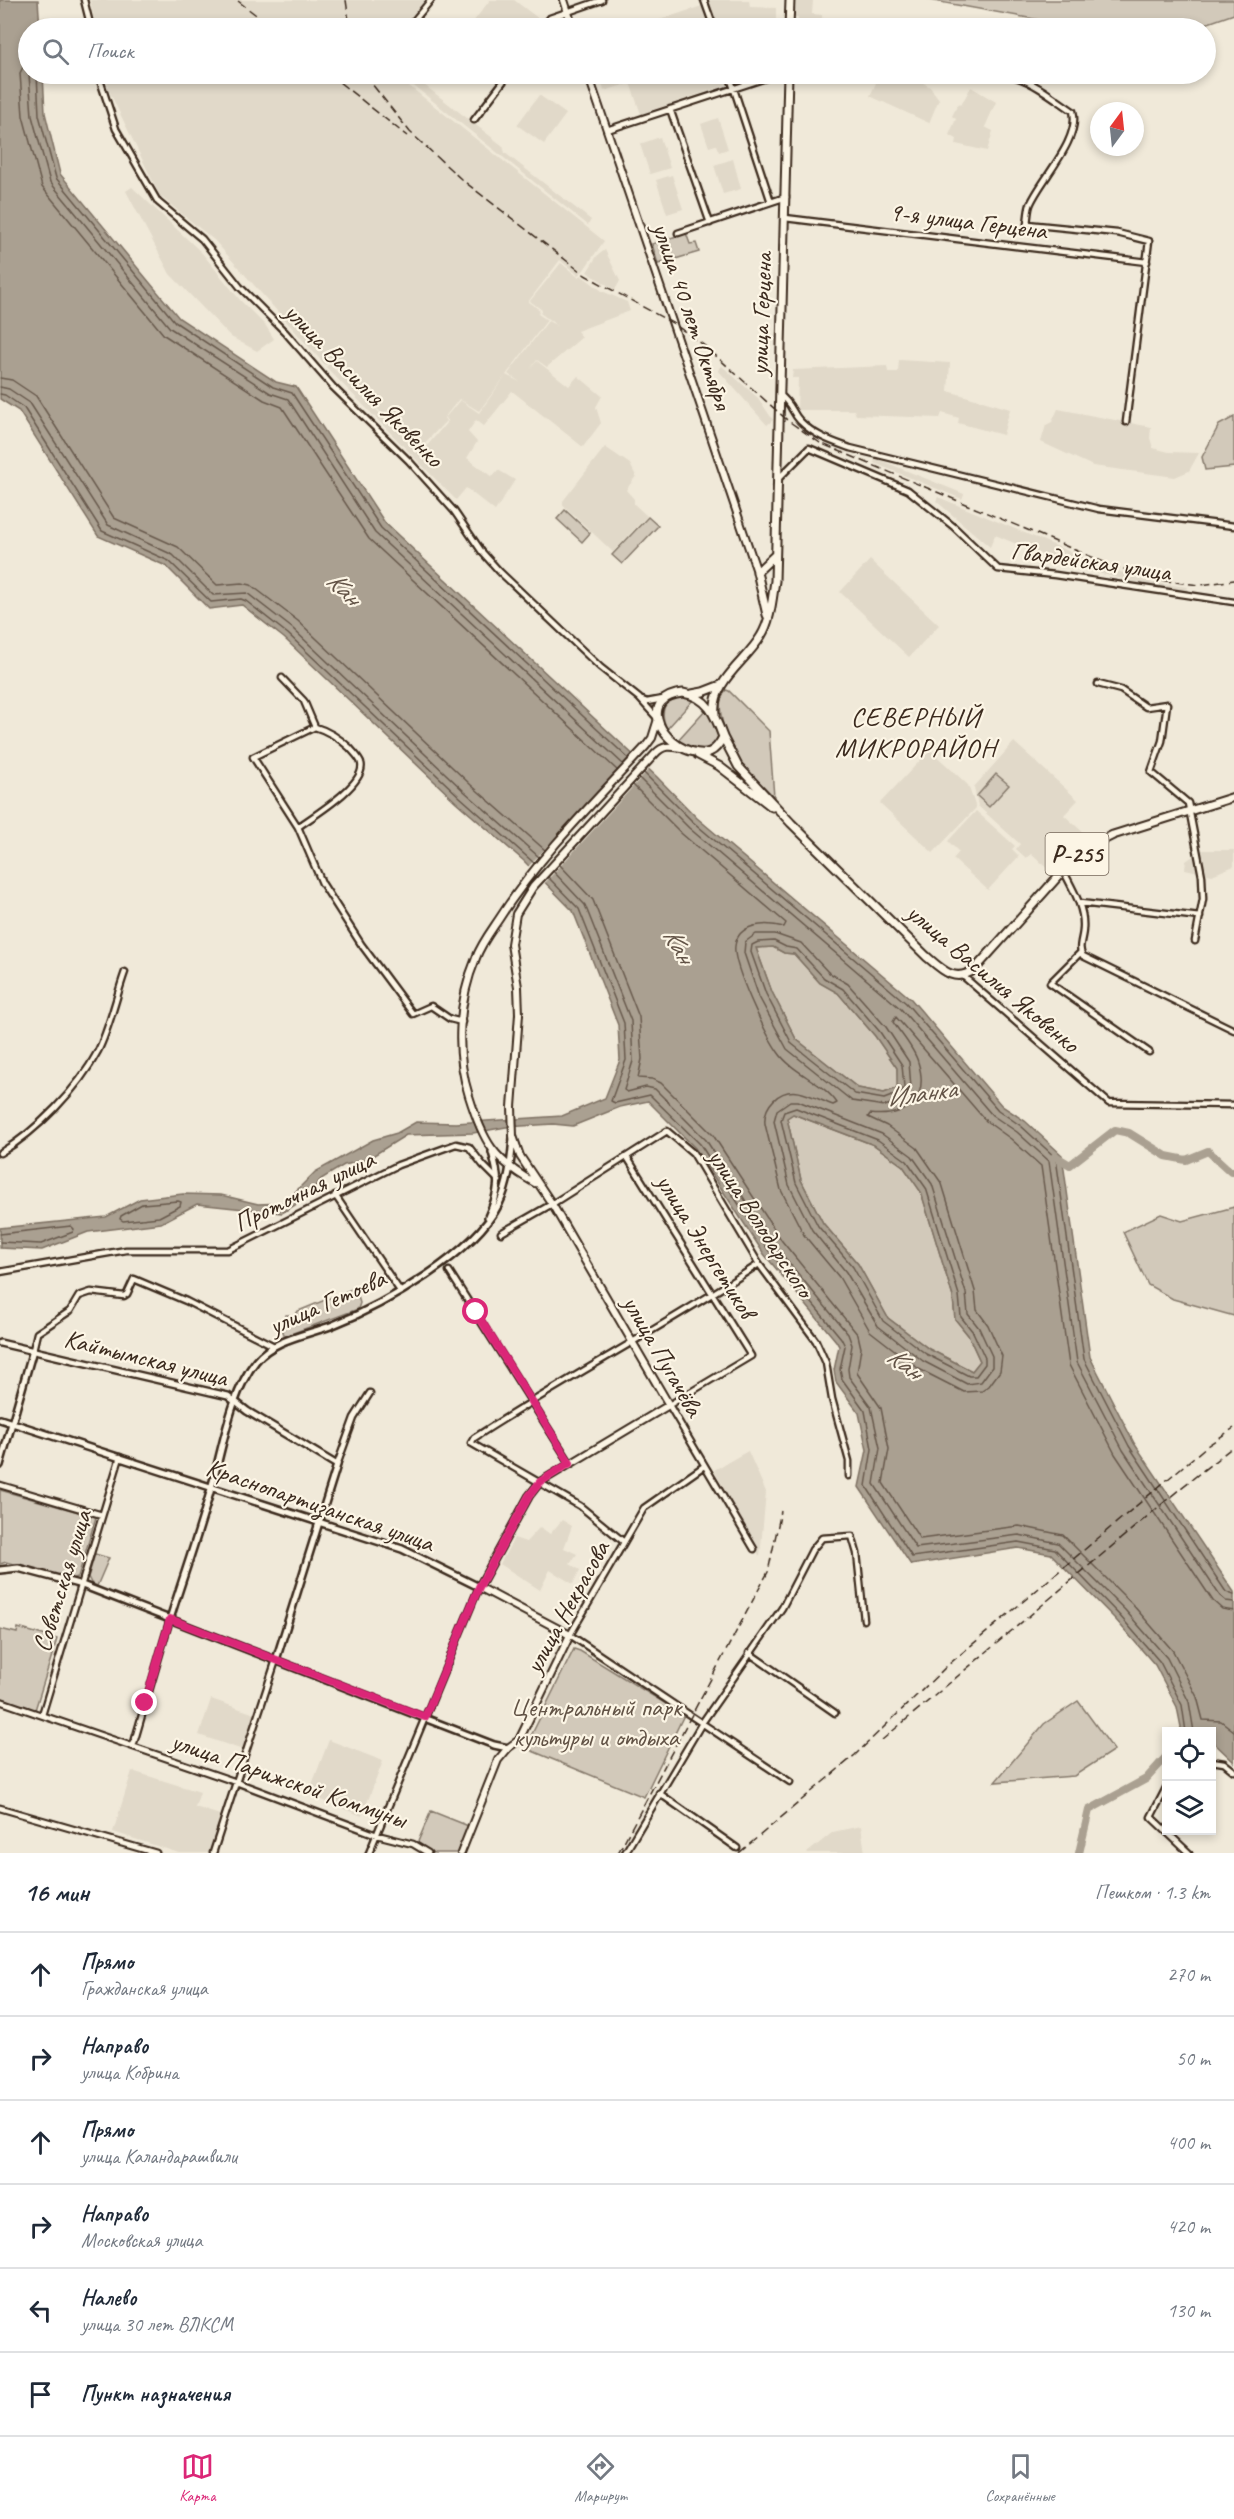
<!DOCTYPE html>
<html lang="ru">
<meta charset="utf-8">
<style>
body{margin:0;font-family:Caveat,sans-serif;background:#f6f6f7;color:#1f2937}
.controls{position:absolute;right:18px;bottom:18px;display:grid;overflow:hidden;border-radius:0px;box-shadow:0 3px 9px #0003}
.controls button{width:54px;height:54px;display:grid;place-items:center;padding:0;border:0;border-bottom:2px solid #e0e1e3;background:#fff;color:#1f2937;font:30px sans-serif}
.compass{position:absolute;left:1090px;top:102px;width:54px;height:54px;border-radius:50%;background:#fff;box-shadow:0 3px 9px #0003;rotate:15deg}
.stop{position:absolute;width:18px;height:18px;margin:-14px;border:4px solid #db2777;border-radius:50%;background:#fff}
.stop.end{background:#db2777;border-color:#fff;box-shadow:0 2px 6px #0008}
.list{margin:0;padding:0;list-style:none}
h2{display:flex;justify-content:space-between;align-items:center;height:78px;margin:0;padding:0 24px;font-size:26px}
h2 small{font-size:20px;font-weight:400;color:#747a83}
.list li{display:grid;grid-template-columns:39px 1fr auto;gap:18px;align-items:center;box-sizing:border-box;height:84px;padding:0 24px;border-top:2px solid #e0e1e3}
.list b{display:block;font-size:22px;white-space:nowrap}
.list p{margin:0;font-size:20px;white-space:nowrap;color:#747a83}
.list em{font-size:20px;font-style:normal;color:#747a83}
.icon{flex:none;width:33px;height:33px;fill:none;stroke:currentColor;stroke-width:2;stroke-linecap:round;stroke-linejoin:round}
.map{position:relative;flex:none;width:1234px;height:1853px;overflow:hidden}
.search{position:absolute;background:#fff;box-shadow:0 3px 9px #0003;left:18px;right:18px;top:18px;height:66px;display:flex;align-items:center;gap:15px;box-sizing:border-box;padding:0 21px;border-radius:33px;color:#747a83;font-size:22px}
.sheet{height:582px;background:#fff}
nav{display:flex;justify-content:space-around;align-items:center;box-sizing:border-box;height:84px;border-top:2px solid #e0e1e3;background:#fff;font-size:16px;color:#747a83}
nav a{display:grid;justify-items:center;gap:3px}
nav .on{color:#db2777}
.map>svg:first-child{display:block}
</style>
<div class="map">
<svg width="1234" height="1853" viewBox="0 0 1234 1853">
<rect width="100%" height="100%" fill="#f0e9d9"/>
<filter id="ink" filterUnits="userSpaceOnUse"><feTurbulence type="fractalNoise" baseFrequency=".0167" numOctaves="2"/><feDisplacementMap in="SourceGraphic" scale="12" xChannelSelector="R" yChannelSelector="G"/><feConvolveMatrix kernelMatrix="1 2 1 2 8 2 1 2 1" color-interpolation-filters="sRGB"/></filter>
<g filter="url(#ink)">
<!-- built -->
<path fill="#e1d9c9" d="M90,0H428L404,28H96Z
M490,0H514L539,19L531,28H473L470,26Z
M708,0H749L750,7L776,8V28H718Z
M796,0H813L812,14L822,15L823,28L854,26L855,28H798V18H794Z
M702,6L709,28H635Z
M105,74H394L604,241L583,271L578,275L560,260L528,302L540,310L538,314L547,320L479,411L459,399L444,418L446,421L419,449L329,362L325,365L214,240L160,196L109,91Z
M399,74H410L503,146L505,153L591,220L588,225Z
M631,74H725L729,84L641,114L630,83L604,91L602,83Z
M880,74H909L930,87L939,99L929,123L870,96Z
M971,87L996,102L985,127L993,131L987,151L956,144L957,139L949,135L956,119L952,116L958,104L961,105Z
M539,95L566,114L544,144L517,125Z
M718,118L728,149L719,152L716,145L709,147L701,124Z
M660,137L670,168L650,174L640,144Z
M733,159L741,189L723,194L714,165Z
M672,175L683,209L667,214L656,180Z
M132,187L202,253L240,300L266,326L274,339L257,351L231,337L170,274L126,191Z
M605,250L620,281L615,290L587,272L597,256Z
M561,263L578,277L581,275L602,291L627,302L630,311L577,331L582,337L547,367L537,360L530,369L537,361L569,386L578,376L602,396L596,407L601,423L583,447L512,391L484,426L476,420L468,432L477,442L467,458L492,477L498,470L515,480L495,511L466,488L456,500L326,367L329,364L421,453L448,421L445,418L460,400L479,413L506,375L520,382L508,374L548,321L558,326L540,313L542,310L530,301Z
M899,360L950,363L948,391L1010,409L1003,435L958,423L959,418L942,413L940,418L856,415L854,410H797L798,378H792L793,370L887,366L888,372H898Z
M722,366L758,398L773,420L767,425L718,370Z
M1058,409L1151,427L1150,438L1153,448L1169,452L1199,453L1189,471L1175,477L1093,466L1041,442L1046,425L1052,422Z
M605,447L630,464L636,476L626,490L634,499V504L647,516L613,552L563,505V501Z
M875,458L964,494L962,499L874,463Z
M938,497L1109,568L1152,583L1188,587L1186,592L1151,586L1069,566L995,535L990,547L936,501Z
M870,560L939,625L909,657L840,592Z
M1014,742L1078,800L1064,815L1086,835L1052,873L1031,854L1026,858L1016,849L1020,844L978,806L974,787Z
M930,750L968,785L976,808L933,853L880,803Z
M976,811L1015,846L1012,849L1019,856L988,890L953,859L959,852L948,841Z
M1202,850H1234V866L1212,875L1185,869L1186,861Z
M748,1451L766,1492L760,1557L714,1470Z
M562,1520L572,1526L564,1548L577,1554L570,1564L580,1570L573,1584L550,1570L540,1590L500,1564L514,1538L526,1542L540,1527L550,1534Z
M211,1699L255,1714L243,1750L199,1735Z
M329,1740L383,1761L362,1816L308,1795Z
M132,1771L200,1792L195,1807L223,1816L211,1853H179L113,1832Z
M861,1826L865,1853H807L833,1832Z"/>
<!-- green -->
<path fill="#d2c9ba" stroke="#867a6c" stroke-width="1.5" d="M929,0H1234V14L1194,28H1084Z
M686,233L690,244L696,243L699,252L658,264L652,244Z
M1234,417V467L1205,470L1202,457L1219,425Z
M565,510L590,533L582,542L557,519Z
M648,517L658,526L622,564L612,555Z
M726,690L729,691L769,731L774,797C761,783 744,770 735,753C727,738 712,704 726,690Z
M682,696L694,699L667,729C660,714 662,697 682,696Z
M707,708L718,736L715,745L703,752L677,741Z
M996,774L1009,785L989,807L977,796Z
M773,947L784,953L794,954L820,983L838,993L875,1036L897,1068L898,1088L884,1093L858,1088L796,1039L772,992L756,948Z
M793,1114L874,1145L903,1166L921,1192L953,1297L955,1319L968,1335L980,1361L972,1371L929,1349L888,1318L858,1264L823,1223L801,1180L787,1118Z
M1234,1207V1316L1173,1299L1148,1285L1123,1232L1161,1214L1182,1221Z
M352,1289L356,1290L360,1303L358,1309L285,1336L283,1332L286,1315H290L292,1320L298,1311Z
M0,1490L96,1517L78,1577L70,1579L6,1562L0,1564Z
M95,1554L109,1558L97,1586L91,1583L88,1577Z
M18,1628L57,1639L35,1710L0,1698V1629L17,1633Z
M574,1649L580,1651L684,1715L644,1797L525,1748Z
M1078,1701L1114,1750L1074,1776L995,1782L1044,1724Z
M431,1811L471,1827L459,1853H434L417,1844Z"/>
<!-- water -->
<path fill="#aaa091" stroke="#7e7163" stroke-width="1.5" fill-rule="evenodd" d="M0,0H38L40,28H28V74H43L45,113L60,174L179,318L276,382L296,387L385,523L657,777L697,818L911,999L1002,1106L1025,1121L1062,1155L1090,1357L1134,1443L1234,1592V1762L1212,1741V1732L1180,1731L1181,1727L1177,1707L1155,1665L1116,1620L1051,1554L1018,1548L911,1565L859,1487L867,1450L859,1413L836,1382L834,1370L839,1346L836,1341L764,1254L695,1148L648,1101L620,1107L573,1126L553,1124L506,1127L473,1133L406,1135L366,1160L344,1165L321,1179L305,1199L282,1213L197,1204L161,1223L88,1232L42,1250L0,1248V1228L106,1217L140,1199L183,1194L221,1195L258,1204L284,1203L315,1172L373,1140L397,1133L416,1122L456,1123L562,1116L605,1098L620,1060L618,1025L573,911L524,861L456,802L284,638L242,605L209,609L166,566L98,536L19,411L0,399ZM773,947L784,953L794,954L820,983L838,993L875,1036L897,1068V1088L884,1093L858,1088L796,1039L772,992L756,948ZM793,1114L874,1145L903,1166L921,1192L953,1297L955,1319L968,1335L980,1361L972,1371L929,1349L888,1318L858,1264L823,1223L801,1180L787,1118Z"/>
<!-- pier -->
<path fill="#f0e9d9" d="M634,752L651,767L543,885L527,868Z"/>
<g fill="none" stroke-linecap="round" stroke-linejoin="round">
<!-- shore -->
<path stroke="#67594c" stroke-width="1.5" d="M28,57L20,73L23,116L42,187L164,335L264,400L282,407L369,539L617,770
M29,74L32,116L50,182L170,328L270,393L288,399L375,533L623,764
M37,74L39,115L56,178L175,322L273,387L292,393L381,528L628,758
M0,378L12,380L36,396L114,518L178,547L217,585L242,583L251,585L298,621L471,785L545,850
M0,387L9,389L30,403L108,525L173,555L213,595L247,593L292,628L465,792L539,857
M0,394L5,395L24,408L102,531L169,561L211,602L241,599L246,601L288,634L460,797L534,863
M644,773L693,822L906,1003L998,1110L1021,1126L1056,1158L1084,1359L1129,1446L1226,1592L1234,1595
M639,778L689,828L901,1009L992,1115L1017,1132L1049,1161L1077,1362L1123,1450L1220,1596L1226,1601L1234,1602
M633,785L682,834L786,923L784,927C766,922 738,923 735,946C732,965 766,1035 778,1052C792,1073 823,1082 837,1103L833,1105C822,1101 810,1094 798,1092C779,1089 763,1106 765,1124L781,1190L804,1235L839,1277L870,1331L919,1369L964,1392L982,1391L989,1386L1000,1371L1002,1356L988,1325L977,1310L975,1291L942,1184L917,1148L887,1126L868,1117L870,1114C906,1118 930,1100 918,1062C914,1048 901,1034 893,1022L896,1017L986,1121L1011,1139L1041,1166L1069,1365L1115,1454L1213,1601L1222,1609L1234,1611
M560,865L593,900L639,1017L642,1059L638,1078L652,1079L661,1083L713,1135L782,1241L858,1335L861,1348L857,1373L881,1408L889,1449L883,1483L920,1539L1019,1526L1063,1535L1132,1604L1173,1651L1197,1697L1203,1720L1221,1721L1234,1731
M553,871L585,905L631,1021L633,1061L624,1090L627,1092L646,1087L655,1089L706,1140L775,1246L848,1334L852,1345L848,1369L849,1377L871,1407L880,1448L874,1484L916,1548L1019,1535L1058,1543L1125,1610L1167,1658L1189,1702L1194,1732
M548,877L579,909L624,1023L626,1060L611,1101L615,1103L650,1095L700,1144L769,1251L841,1338L845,1346L840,1369L842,1379L865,1411L872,1449L866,1486L912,1557L1018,1542L1055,1549L1120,1616L1160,1662L1182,1705L1186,1732
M756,934H775L801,943L828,972L848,984L886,1027L909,1062L911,1088L906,1098L885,1106L852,1101L787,1049L759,997L744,953L745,942Z
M758,942L774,941L786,947L797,949L824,978L843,989L880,1032L902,1065L904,1087L902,1092L884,1099L855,1094L792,1044L766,994L751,952L752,945Z
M790,1101H798L882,1134L912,1156L932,1184L966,1293L968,1314L979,1328L992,1356V1367L981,1382L967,1384L923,1361L878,1326L846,1272L812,1230L789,1185L774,1121L777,1110Z
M796,1108L878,1140L907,1161L926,1188L959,1295L961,1317L973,1332L985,1358V1364L976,1376H969L926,1354L883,1321L853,1267L818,1226L796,1183L781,1120L784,1112Z
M178,1201L181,1202L180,1206L159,1217L123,1221L120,1219L121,1216L142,1204Z
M0,1234L71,1226L74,1229L73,1232L41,1244L0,1242"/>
<!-- river -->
<path stroke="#aaa091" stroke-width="8" d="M1055,1156L1070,1165L1115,1130L1129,1133L1166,1156L1186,1160L1208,1151L1231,1172H1234
M1079,1853L1089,1810L1146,1779L1166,1757"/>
<defs>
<path id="minor" d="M84,0L91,28
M704,0L714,28
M408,28L431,0
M542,28L550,18L602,0
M98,74L116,129L158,202L202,239L240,287L285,332L333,387L409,461L454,511L482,552L500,572L600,667L639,698L658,719
M729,74L771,202
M974,75C986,77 1007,74 1016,77C1037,84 1055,99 1073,111C1081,140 1040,180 1030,205C1028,211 1028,218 1027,224L1117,233L1149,241L1126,422
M670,109L710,223
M474,120L509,74
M607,130L778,74
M785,218L1147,262
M678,233L786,197
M780,395C792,404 791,411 800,421C815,436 831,441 850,448L1099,509L1234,526
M777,480L809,448L908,490L954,527L998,569L1055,575L1234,602
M282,678L304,701L315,727L253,757L298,827L322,883L361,944L413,1014L431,1006L450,1019L462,1022
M1098,684L1121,690L1146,707L1167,704L1162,741L1151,772L1188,803L1202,876L1203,899L1195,941
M642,700L647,702L663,699
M298,827C313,816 367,784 361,763C360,758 353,752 350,748C339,738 329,731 315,727
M1063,870C1072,888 1085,908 1083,929C1083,938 1077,948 1083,956L1234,1030
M1080,903L1200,917
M1080,953L1050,983L1149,1052
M963,976L1109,1103L1234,1105
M0,1153C37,1131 78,1089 98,1051C110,1027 116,997 125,972
M627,1157L751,1356L669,1405L754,1549
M335,1195L400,1291
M501,1233L552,1204L667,1131L693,1153L759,1264L816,1341L826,1363L832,1399L849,1461V1476
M449,1271L570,1463
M0,1272L126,1250H228L398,1165L456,1144L469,1147L483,1165L499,1181
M33,1350L37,1333L70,1311L79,1296L91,1292L124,1296L127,1294L134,1279L186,1301L274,1346
M337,1465L354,1418L370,1393
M704,1466L644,1508L570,1635L790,1782
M0,1485L102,1515
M624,1542L580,1506L471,1443L474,1438C567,1377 666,1326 759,1264
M749,1653L835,1713
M0,1701L236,1782L377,1835L413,1844L428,1853
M42,1715L120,1457
M133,1746L170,1619
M1212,1761L1224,1763L1234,1771
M1166,1788L1151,1817L1189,1853
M659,1793L737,1848
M0,1808L156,1853
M213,1853L276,1660
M369,1853L479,1587
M625,1853L702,1723L782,1608L812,1550L822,1538L852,1536L857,1553L864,1620"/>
<path id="tertiary" d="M488,1217C500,1191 500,1179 492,1152
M0,1343L228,1396L247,1411L337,1465L276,1660
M0,1419L402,1549L479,1587
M0,1465L33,1350
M0,1570L18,1568L82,1585L494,1745L508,1748
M170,1619C184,1574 200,1530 212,1485C223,1446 231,1392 256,1361C274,1339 307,1335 333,1325C384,1305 474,1254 499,1204C509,1184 511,1160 513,1138"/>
<path id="secondary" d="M564,0L573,28
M588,74L757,572
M535,1183C493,1160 483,1141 469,1096C455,1052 458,1001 476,958C481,944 491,931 499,919C540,855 595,801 646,746L652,738L658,719
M461,1853L498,1760L508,1748L519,1740L570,1635L479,1587L529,1496L540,1482L669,1405L552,1204L520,1156L513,1136L512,1107L519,1014L518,987L511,944L516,914L533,887L655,754C663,745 670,746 681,748"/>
<path id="primary" d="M789,28L790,0
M767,615L757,572L775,555
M683,693C708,697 715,715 723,737C715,753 707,756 690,751C657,740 640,697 683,693Z
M692,694L703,692L721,685
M715,715C711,681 746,662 761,636C771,620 772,599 775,581L788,74
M723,737L738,766L791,823L926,956C942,970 955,984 975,969L1081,851L1113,835L1234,797
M698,755L719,766L772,807"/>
</defs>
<!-- minor casing -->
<use href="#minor" stroke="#3b2a1e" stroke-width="9"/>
<!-- tertiary casing -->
<use href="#tertiary" stroke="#3b2a1e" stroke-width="10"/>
<!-- secondary casing -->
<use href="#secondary" stroke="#3b2a1e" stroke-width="10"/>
<!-- primary casing -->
<use href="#primary" stroke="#3b2a1e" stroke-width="11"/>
<!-- minor -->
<use href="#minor" stroke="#fcf5e5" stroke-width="4.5"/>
<!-- tertiary -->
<use href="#tertiary" stroke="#fcf5e5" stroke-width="5"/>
<!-- secondary -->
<use href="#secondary" stroke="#fcf5e5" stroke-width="6"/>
<!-- primary -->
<use href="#primary" stroke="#fcf5e5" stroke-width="7"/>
<!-- rail -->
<path stroke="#3b2a1e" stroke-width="1.5" stroke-dasharray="9 4.5" stroke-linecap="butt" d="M346,0L350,28
M238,1L273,28
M329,74L407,136
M366,74L372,84L410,132L461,179L585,275L674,324L705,346L787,420L820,443L1111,565L1157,580L1201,585L1234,580
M882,1740L1181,1488L1234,1446
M618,1853L768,1572L781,1511
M739,1853L855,1755L948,1665L1207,1446L1234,1428"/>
</g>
</g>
<g fill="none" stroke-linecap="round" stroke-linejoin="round" filter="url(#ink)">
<!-- route -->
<path stroke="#db2777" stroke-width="8" d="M145,1703L170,1619L425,1717L479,1587L529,1496L540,1482L570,1463L476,1312"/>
</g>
<g text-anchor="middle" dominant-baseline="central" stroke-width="4.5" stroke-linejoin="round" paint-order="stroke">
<!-- shield labels -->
<rect fill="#fcf5e5" stroke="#75675a" stroke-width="1.5" x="1045.5" y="833" width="63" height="42" rx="4.5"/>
<g font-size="24" font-weight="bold" fill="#3b2a1e">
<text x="1077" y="854">Р-255</text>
</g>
<!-- street labels -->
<g font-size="26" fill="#3b2a1e" stroke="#fcf5e5">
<text transform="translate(968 221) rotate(7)">9-я улица Герцена</text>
<text transform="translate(761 314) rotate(-88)">улица Герцена</text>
<text transform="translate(692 316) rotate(71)">улица 40 лет Октября</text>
<text transform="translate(364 385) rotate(46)">улица Василия Яковенко</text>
<text transform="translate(1091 561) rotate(8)">Гвардейская улица</text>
<text transform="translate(993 978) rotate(40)">улица Василия Яковенко</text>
<text transform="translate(304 1191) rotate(-26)">Проточная улица</text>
<text transform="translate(761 1223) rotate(57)">улица Володарского</text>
<text transform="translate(706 1246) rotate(58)">улица Энергетиков</text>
<text transform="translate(327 1302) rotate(-24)">улица Гетоева</text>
<text transform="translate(663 1356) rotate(60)">улица Пугачёва</text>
<text transform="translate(146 1358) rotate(14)">Кайтымская улица</text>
<text transform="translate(320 1505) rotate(19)">Краснопартизанская улица</text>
<text transform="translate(62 1581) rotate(-73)">Советская улица</text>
<text transform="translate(567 1607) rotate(-61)">улица Некрасова</text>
<text transform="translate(289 1780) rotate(19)">улица Парижской Коммуны</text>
</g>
<!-- park labels -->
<g font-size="26" fill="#615245" stroke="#fcf5e5">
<text x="596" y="1707">Центральный парк<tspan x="596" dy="30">культуры и отдыха</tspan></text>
</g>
<!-- water labels -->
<g font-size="27" font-style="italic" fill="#625346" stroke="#fcf5e5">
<text transform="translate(344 588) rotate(45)">Кан</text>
<text transform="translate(679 945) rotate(60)">Кан</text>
<text transform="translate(921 1093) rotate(-8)">Иланка</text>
<text transform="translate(905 1363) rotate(38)">Кан</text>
</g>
<!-- neighbourhood labels -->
<g font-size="27" letter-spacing="1.5" fill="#3b2a1e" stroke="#fcf5e5">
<text x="916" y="717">СЕВЕРНЫЙ<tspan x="916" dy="31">МИКРОРАЙОН</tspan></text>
</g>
</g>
</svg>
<div class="controls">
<button><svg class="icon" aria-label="locate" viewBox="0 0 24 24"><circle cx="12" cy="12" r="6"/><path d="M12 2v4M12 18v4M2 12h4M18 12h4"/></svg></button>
<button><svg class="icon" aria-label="layers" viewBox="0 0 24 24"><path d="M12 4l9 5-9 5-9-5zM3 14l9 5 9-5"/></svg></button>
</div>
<svg class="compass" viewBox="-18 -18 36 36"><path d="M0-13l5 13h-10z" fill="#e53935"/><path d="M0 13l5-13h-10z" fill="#747a83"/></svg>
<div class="stop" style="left:476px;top:1312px"></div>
<div class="stop end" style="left:145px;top:1703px"></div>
<div class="search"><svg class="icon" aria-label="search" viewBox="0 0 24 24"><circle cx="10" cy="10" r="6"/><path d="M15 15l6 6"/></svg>Поиск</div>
</div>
<section class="sheet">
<h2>16 мин<small>Пешком · 1.3 km</small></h2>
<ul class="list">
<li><svg class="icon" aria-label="ahead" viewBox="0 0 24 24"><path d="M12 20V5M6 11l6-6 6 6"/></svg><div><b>Прямо</b><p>Гражданская улица</p></div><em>270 m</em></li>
<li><svg class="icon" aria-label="right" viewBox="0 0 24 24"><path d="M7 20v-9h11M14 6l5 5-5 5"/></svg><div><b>Направо</b><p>улица Кобрина</p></div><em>50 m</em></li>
<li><svg class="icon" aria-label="ahead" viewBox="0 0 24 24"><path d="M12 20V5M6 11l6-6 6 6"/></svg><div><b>Прямо</b><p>улица Каландарашвили</p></div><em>400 m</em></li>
<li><svg class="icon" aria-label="right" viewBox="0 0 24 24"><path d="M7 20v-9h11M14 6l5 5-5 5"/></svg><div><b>Направо</b><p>Московская улица</p></div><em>420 m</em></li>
<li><svg class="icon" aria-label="left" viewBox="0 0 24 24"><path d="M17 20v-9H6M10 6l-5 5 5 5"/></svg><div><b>Налево</b><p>улица 30 лет ВЛКСМ</p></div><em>130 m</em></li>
<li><svg class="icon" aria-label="arrive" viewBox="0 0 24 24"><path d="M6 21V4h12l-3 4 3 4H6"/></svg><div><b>Пункт назначения</b></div></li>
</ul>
</section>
<nav>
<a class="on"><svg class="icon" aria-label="map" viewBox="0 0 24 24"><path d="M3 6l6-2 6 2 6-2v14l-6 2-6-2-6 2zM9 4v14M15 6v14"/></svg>Карта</a>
<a><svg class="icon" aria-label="directions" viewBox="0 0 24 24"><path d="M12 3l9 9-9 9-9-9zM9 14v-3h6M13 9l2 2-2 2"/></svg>Маршрут</a>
<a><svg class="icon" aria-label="saved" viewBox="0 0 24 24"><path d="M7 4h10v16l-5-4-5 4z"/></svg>Сохранённые</a>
</nav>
